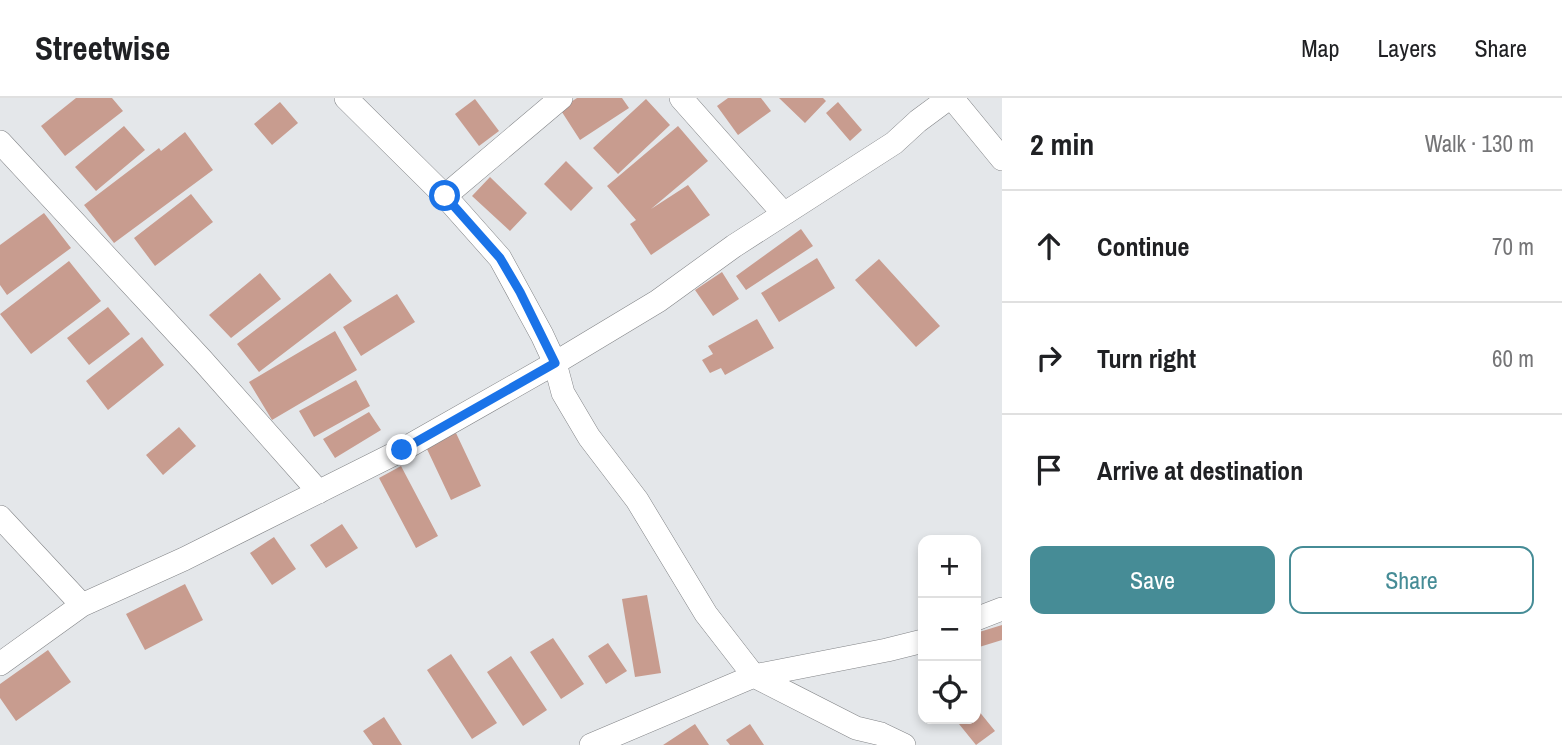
<!DOCTYPE html>
<meta charset="utf-8">
<style>
body{margin:0;font-family:"Archivo Narrow",sans-serif;background:#f2f2f2;color:#202124}
.controls{position:absolute;right:21px;bottom:21px;display:grid;overflow:hidden;border-radius:14px;box-shadow:0 4px 10px #0003}
.controls button{width:63px;height:63px;display:grid;place-items:center;padding:0;border:0;border-bottom:2px solid #e0e0e0;background:#fff;color:#202124;font:35px sans-serif}
.stop{position:absolute;width:21px;height:21px;margin:-16px;border:5px solid #1a73e8;border-radius:50%;background:#fff}
.stop.end{background:#1a73e8;border-color:#fff;box-shadow:0 2px 7px #0008}
.list{margin:0;padding:0;list-style:none}
h2{display:flex;justify-content:space-between;align-items:center;height:91px;margin:0;padding:0 28px;font-size:30px}
h2 small{font-size:23px;font-weight:400;color:#757577}
.list li{display:grid;grid-template-columns:46px 1fr auto;gap:21px;align-items:center;box-sizing:border-box;height:112px;padding:0 28px;border-top:2px solid #e0e0e0}
.list b{display:block;font-size:26px;white-space:nowrap}
.list em{font-size:23px;font-style:normal;color:#757577}
.actions{display:flex;gap:14px;padding:21px 28px}
.actions a{flex:1;padding:16px 0;border:2px solid #468c96;border-radius:14px;text-align:center;font-size:24px;color:#468c96}
.actions .main{background:#468c96;color:#fff}
.icon{flex:none;width:38px;height:38px;fill:none;stroke:currentColor;stroke-width:2;stroke-linecap:round;stroke-linejoin:round}
.map{position:relative;flex:none;width:1002px;height:647px;overflow:hidden}
header{display:flex;align-items:center;gap:42px;box-sizing:border-box;height:98px;padding:0 35px;background:#fff;border-bottom:2px solid #e0e0e0}
header strong{font-size:33px}
nav{display:flex;gap:38px;margin-inline-start:auto;font-size:24px}
main{display:flex}
aside{flex:1;background:#fff}
.map>svg:first-child{display:block}
</style>
<header>
<strong>Streetwise</strong>
<nav><a>Map</a><a>Layers</a><a>Share</a></nav>
</header>
<main>
<div class="map">
<svg width="1002" height="647" viewBox="0 0 1002 647">
<rect width="100%" height="100%" fill="#e4e7ea"/>
<!-- building -->
<path fill="#c89c8f" d="M76,0H112L123,13L65,58L41,28Z
M577,0H622L629,10L580,42L560,11Z
M728,0H761L771,13L738,37L717,8Z
M779,0H823L826,3L805,25Z
M475,1L499,33L479,48L455,16Z
M646,1L670,27L618,76L593,50Z
M280,4L298,25L272,47L254,26Z
M838,4L862,32L850,43L826,15Z
M124,28L145,52L96,93L75,69Z
M678,28L708,63L651,111L688,87L710,117L651,157L630,126L636,122L607,88Z
M185,34L213,72L114,145L84,107L159,50L161,53Z
M566,63L593,90L571,113L544,86Z
M490,79L527,115L510,133L472,98Z
M191,96L213,124L155,168L134,140Z
M44,115L71,150L7,197L0,187V147Z
M801,131L813,148L746,192L736,178Z
M817,160L835,190L779,224L761,195Z
M879,161L940,228L916,249L855,182Z
M69,163L101,203L31,256L0,216Z
M722,174L739,201L713,218L695,192Z
M260,175L281,201L231,240L209,217Z
M330,175L352,203L259,274L237,246Z
M397,196L415,224L361,258L343,229Z
M108,209L130,236L89,267L67,240Z
M757,221L774,250L725,277L721,270L710,275L702,262L713,256L708,248Z
M335,233L357,272L272,322L249,284Z
M142,239L164,267L108,312L86,283Z
M356,282L370,308L314,339L299,313Z
M369,314L381,332L335,360L323,341Z
M179,329L196,348L163,377L146,357Z
M456,335L481,388L451,402L426,349Z
M401,368L438,438L416,450L379,380Z
M342,426L358,450L326,470L310,447Z
M274,439L296,471L272,487L250,455Z
M185,486L203,522L145,552L126,516Z
M647,497L661,575L635,579L622,501Z
M1002,527V542L976,550V535Z
M553,540L584,586L561,601L530,554Z
M608,545L627,573L606,586L588,558Z
M48,552L71,584L16,623L0,600V586Z
M451,556L497,625L472,641L427,572Z
M511,558L547,612L523,628L487,574Z
M978,612L995,633L976,647L959,626L966,621H976Z
M384,619L402,647H373L363,633Z
M695,626L709,647H663Z
M750,626L764,647H730L726,642Z"/>
<g fill="none" stroke-linecap="round" stroke-linejoin="round">
<defs>
<path id="minor" d="M346,0L445,98L500,160L542,237L555,265L563,295L589,339L637,402L706,516L754,578L856,630L881,636L904,647
M681,0L783,115
M952,0L1002,61
M0,44L203,263L319,394
M445,98L561,0
M0,419L82,507
M976,521L1002,511
M0,566L82,507L184,461L402,352L555,265L658,203L734,148L894,45L918,23L949,0
M591,647L754,578L887,552L923,543"/>
</defs>
<!-- minor casing -->
<use href="#minor" stroke="#828487" stroke-width="24"/>
<!-- minor -->
<use href="#minor" stroke="#fff" stroke-width="23"/>
</g>
<g fill="none" stroke-linecap="round" stroke-linejoin="round">
<!-- route -->
<path stroke="#1a73e8" stroke-width="9" d="M402,352L555,265L520,194L500,160L445,98"/>
</g>
</svg>
<div class="controls">
<button>+</button>
<button>−</button>
<button><svg class="icon" aria-label="locate" viewBox="0 0 24 24"><circle cx="12" cy="12" r="6"/><path d="M12 2v4M12 18v4M2 12h4M18 12h4"/></svg></button>
</div>
<div class="stop" style="left:445px;top:98px"></div>
<div class="stop end" style="left:402px;top:352px"></div>
</div>
<aside>
<h2>2 min<small>Walk · 130 m</small></h2>
<ul class="list">
<li><svg class="icon" aria-label="ahead" viewBox="0 0 24 24"><path d="M12 20V5M6 11l6-6 6 6"/></svg><div><b>Continue</b></div><em>70 m</em></li>
<li><svg class="icon" aria-label="right" viewBox="0 0 24 24"><path d="M7 20v-9h11M14 6l5 5-5 5"/></svg><div><b>Turn right</b></div><em>60 m</em></li>
<li><svg class="icon" aria-label="arrive" viewBox="0 0 24 24"><path d="M6 21V4h12l-3 4 3 4H6"/></svg><div><b>Arrive at destination</b></div></li>
</ul>
<div class="actions"><a class="main">Save</a><a>Share</a></div>
</aside>
</main>
